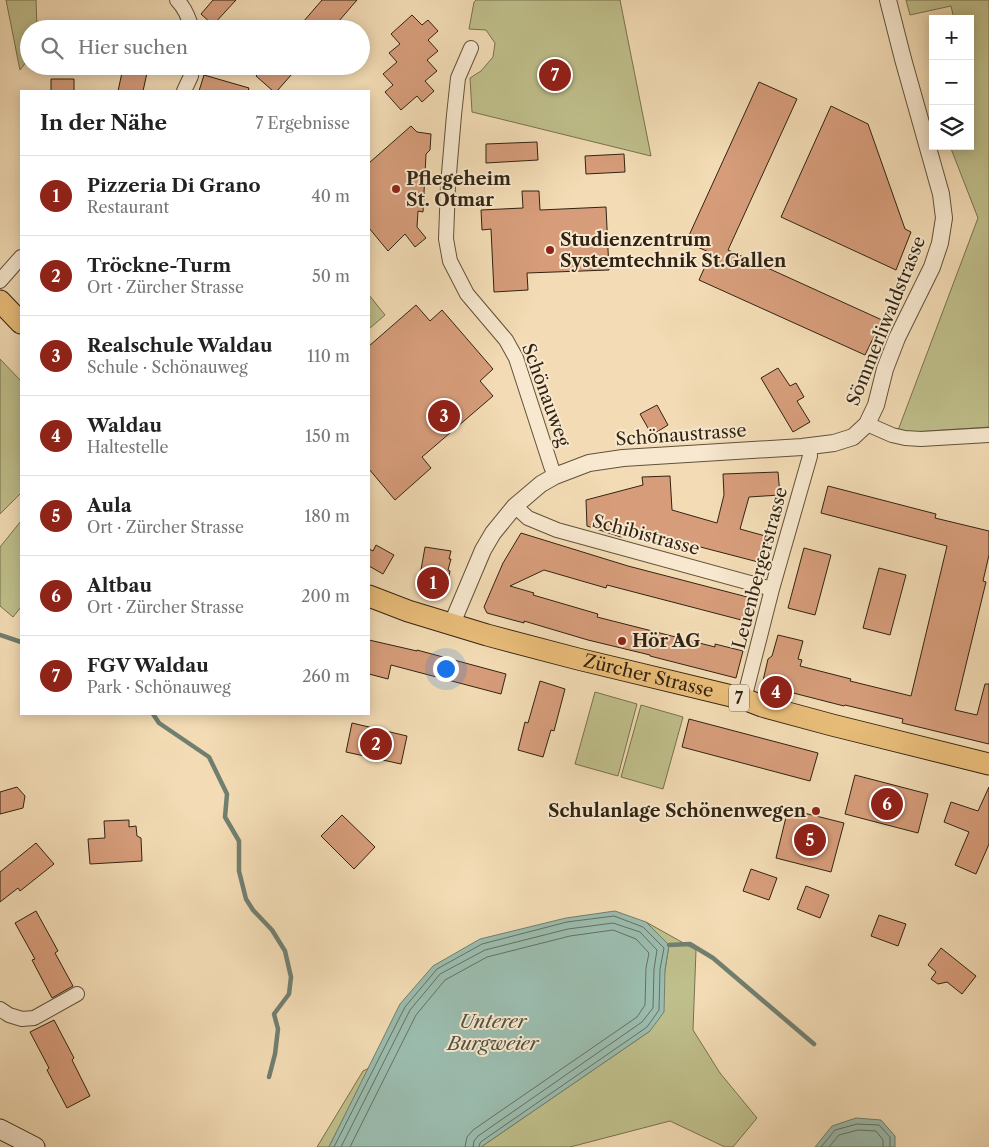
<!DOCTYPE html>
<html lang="de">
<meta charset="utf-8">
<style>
body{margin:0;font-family:"Libre Caslon Text",serif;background:#f6f6f6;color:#222}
.controls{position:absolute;right:15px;top:15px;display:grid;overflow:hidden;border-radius:0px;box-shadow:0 2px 12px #0003}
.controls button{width:45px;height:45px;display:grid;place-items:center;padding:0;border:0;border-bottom:1px solid #e0e0e0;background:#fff;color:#222;font:25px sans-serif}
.you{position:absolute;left:445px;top:668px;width:18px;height:18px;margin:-12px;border:4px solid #fff;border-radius:50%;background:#1a73e8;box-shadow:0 0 0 8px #1a73e833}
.badge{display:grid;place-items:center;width:32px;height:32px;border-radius:50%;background:#8f2418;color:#fff;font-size:16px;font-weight:700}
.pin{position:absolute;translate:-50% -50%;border:2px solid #fff;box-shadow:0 1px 5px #0006}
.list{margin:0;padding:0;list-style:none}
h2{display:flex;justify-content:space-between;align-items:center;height:65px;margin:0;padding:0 20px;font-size:21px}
h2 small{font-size:16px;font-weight:400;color:#767676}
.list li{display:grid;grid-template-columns:32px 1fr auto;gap:15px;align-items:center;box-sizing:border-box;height:80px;padding:0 20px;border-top:1px solid #e0e0e0}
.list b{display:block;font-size:19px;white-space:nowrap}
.list p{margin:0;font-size:16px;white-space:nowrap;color:#767676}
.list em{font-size:16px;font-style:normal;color:#767676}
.icon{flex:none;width:28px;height:28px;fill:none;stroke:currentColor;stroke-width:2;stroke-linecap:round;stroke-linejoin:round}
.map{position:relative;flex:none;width:989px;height:1147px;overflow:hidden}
.search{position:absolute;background:#fff;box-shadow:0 2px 12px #0003;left:20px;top:20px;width:350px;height:55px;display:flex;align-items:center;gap:12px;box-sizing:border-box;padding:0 18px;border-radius:28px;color:#767676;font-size:19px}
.panel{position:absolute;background:#fff;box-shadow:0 2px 12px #0003;left:20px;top:90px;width:350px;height:625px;border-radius:0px}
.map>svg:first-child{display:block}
</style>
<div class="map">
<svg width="989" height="1147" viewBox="0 0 989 1147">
<rect width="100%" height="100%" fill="#f3dcb5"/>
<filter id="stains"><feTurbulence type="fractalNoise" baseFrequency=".004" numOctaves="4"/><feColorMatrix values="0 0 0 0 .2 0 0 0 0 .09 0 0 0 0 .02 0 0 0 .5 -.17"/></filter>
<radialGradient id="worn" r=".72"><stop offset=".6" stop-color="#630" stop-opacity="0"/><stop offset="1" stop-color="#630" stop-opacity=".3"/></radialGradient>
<!-- green -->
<path fill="#bfbf8b" stroke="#78714e" d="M6,0H36L37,29H29V58L20,70Z
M476,0H620L651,156L472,112L470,78L481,71L493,57L495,43L486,30L469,29L474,2Z
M906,0H989V427L897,433L978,218L950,146H970V83L973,79L970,72V19H954L951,6L910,15Z
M369,295L385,315L369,329Z
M0,359L21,381V493L0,514Z
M21,521V607L13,617L0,606V547Z
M595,692L637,704L618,776L575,764Z
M641,705L683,717L663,789L621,777Z
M646,922L696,950L693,1030L720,1073L757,1118L733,1147H725L670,1121L570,1147H481L650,1031L665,970L669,945Z
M369,1068L329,1147H317L363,1071Z"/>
<!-- water -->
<path fill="#9bbcae" stroke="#717f70" d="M615,911L646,922L669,945L665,970L664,1012L650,1031L481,1147H329L400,1004L433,966L480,939L566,918Z
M856,1118L881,1120L895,1136V1147H815L832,1126Z"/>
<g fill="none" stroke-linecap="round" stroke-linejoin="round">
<!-- shore -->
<path stroke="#667060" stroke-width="1" d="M334,1147L405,1007L437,969L482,944L567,922L614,916L643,927L664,948L660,969L659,1010L647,1027L482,1141L480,1143L479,1147
M341,1147L410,1010L440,974L485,950L568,929L613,923L640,932L657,950L654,969L653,1008L642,1022L478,1136L474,1141L473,1147
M350,1147L416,1015L445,980L487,957L570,936L613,930L636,939L649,953L646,968L645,1005L637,1017L473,1130L467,1137L465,1147
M821,1147L835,1130L857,1124L879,1125L890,1137V1147
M829,1147L839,1135L858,1130L876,1131L883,1140V1147"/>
<!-- stream -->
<path stroke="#717f70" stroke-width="4.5" d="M0,635L21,642
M153,714L159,723L209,757L227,794L225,817L239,841V871L246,899L253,910L272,930L285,951L291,977L289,994L274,1014L278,1029L275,1054L269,1077
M669,945L690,944L713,958L814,1044"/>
</g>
<!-- building -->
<path fill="#d79d7b" stroke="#312312" d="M213,0H236L213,25L201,14Z
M322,0H357L332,29H297Z
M412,15L422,25L428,20L438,31L428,40L438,51L427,60L437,71L425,81L434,91L422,102L417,96L401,110L385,92L393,85L383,74L397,62L389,53L400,44L391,34Z
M264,66H299L277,91H273L256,76Z
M123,68L147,73L143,91H118Z
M204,75L249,88L248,91H199Z
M51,79H74V91H51Z
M759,82L797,99L728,250L882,320L865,355L699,280L711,253L686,242Z
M831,106L868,124L905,229L911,232L896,270L781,217Z
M411,126L417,132L431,134L430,150L426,154L423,212L418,211L417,227L426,238L415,247L405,234L388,251L369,228V163Z
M537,142L538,160L486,163V144Z
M624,154L625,172L586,174L585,156Z
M522,191H539L540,210L606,207L609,270L527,273L528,290L494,292L491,229L482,230L481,210L523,208Z
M416,305L430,321L442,310L493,369L480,381L493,396L422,457L431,468L395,500L369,469V346Z
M778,368L790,386L796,383L804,397L797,401L810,422L793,432L761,378Z
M657,405L668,425L652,435L640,414Z
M778,472L780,495L749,497L740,529L769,537L762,563L635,530L621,537L587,526L586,500L643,485L642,477L670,476L672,510L717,523L724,495L723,474Z
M828,486L936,514L935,518L989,531V555L983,581L986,582L955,710L977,715L985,684H989V744L902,723L903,719L845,705L844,706L762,685L768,659L772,656L778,635L803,641L798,659L802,660L800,666L851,679L850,681L911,696L947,546L821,513Z
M521,533L628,566L755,599L749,622L607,585L606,588L544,570L510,586L534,593L533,595L598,614L597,617L715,647V644L743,651L736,678L650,656V655L588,640L524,621V623L487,613L484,607L503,563Z
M376,545L394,555L383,574L369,566V549L373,551Z
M425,547L451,551L449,559H451L448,570L450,571L445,595L418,587Z
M804,548L831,555L815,615L788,608Z
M879,568L906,575L890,635L863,628Z
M369,640L417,651V650L506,674L501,694L391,665L388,679L369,674Z
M540,681L565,689L554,731L551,730L543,757L518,750L525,722L528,723Z
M689,719L818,753L810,781L682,747Z
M352,723L407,736L401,764L346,752Z
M855,775L928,794L918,833L845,814Z
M17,787L25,796L23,808L0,814V792Z
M989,787V844L976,874L955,865L969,832L944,822L951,802L978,811Z
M788,809L844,823L831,872L776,858Z
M342,815L375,847L354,869L321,836Z
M129,820V827L136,826L137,836L141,838L142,861L90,864L88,839L105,838L104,821Z
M36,843L54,864L20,891L18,888L0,902V872Z
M751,869L777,878L769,900L743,891Z
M806,886L829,895L820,918L797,909Z
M36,911L58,951L55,953L73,986L52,998L32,960L35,959L15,923Z
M879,915L906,924L898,946L871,936Z
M941,948L976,976L962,994L947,982L938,984L931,979L936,972L928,965Z
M54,1020L74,1058L72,1060L90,1096L67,1108L47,1070L49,1068L30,1032Z"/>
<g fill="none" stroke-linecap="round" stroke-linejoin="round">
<defs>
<path id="minor" d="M177,0C185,8 189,18 192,29
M471,48L458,78L454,115L448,185L446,239L450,261L467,294L506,340L516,358L551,466L555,476
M184,91L191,76L192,66
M0,281L21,257
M867,424L892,435L905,438L921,439L989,435
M515,506L528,518L557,530L772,589
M744,699L772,589L810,456L809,446
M0,1009L9,1015L22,1019L34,1018L77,994"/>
<path id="tertiary" d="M453,625L456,614L483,550L493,533L515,506L541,484L555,476L589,463L623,458L802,447L834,443L853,437L867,424L876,405L885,369L897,338L932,267L940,243L944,218L941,194L903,59L888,0"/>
<path id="secondary" d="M0,1129L35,1147"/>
<g id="primary">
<path d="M0,301L21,323"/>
<path id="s1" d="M369,596L408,611L487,635L578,659L744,699L762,706L832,725L989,764"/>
</g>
</defs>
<!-- minor casing -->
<use href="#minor" stroke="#62513b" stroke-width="16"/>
<!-- tertiary casing -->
<use href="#tertiary" stroke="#62513b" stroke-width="18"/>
<!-- secondary casing -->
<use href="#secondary" stroke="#312312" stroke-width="21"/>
<!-- primary casing -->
<use href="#primary" stroke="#312312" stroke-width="23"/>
<!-- minor -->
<use href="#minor" stroke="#f7e8cf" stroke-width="14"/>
<!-- tertiary -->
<use href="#tertiary" stroke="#f7e8cf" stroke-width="16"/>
<!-- secondary -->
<use href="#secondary" stroke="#f7e8cf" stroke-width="19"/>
<!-- primary -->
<use href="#primary" stroke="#eabe7a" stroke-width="21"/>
</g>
<!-- markers -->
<g fill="#8f2418" stroke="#f7e8cf" stroke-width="2">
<circle cx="396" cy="189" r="5"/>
<circle cx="550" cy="250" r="5"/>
<circle cx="622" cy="641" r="5"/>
<circle cx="816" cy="811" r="5"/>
</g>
<g text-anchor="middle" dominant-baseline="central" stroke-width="4" stroke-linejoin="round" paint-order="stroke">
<!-- shield labels -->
<rect fill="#f7e8cf" stroke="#6c5e4b" stroke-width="1" x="729" y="684.5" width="20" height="27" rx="4"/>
<g font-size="16" font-weight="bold" fill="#312312">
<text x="739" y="698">7</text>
</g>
<!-- poi labels -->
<g font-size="18" font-weight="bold" fill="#312312" stroke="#f7e8cf" text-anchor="start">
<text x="406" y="179">Pflegeheim<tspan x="406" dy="21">St. Otmar</tspan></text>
<text x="560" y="240">Studienzentrum<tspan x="560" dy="21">Systemtechnik St.Gallen</tspan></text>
<text x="632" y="641">Hör AG</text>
<text x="806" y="811" text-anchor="end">Schulanlage Schönenwegen</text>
</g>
<!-- street labels -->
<g font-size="18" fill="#312312" stroke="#f7e8cf">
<text transform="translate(886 321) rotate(-68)">Sömmerliwaldstrasse</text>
<text transform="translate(546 395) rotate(70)">Schönauweg</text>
<text transform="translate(681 435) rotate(-4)">Schönaustrasse</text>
<text transform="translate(646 535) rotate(15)">Schibistrasse</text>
<text transform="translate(760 568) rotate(-75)">Leuenbergerstrasse</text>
<text stroke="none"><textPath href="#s1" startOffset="291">Zürcher Strasse</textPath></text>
</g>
<!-- water labels -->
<g font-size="19" font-style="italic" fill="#515141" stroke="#f7e8cf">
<text x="493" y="1021">Unterer<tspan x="493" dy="22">Burgweier</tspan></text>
</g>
</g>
<rect width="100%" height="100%" filter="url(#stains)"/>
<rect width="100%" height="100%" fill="url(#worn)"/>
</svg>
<div class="controls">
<button>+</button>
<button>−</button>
<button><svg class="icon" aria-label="layers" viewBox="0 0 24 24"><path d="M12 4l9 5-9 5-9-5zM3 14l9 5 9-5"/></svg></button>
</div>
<div class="you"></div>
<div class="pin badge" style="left:433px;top:583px">1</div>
<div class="pin badge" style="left:376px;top:744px">2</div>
<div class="pin badge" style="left:444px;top:416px">3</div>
<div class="pin badge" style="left:776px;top:692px">4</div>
<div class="pin badge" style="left:810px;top:840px">5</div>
<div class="pin badge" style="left:887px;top:804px">6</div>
<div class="pin badge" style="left:555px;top:75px">7</div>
<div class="search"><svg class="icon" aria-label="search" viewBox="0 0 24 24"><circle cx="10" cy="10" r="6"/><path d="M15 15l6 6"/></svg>Hier suchen</div>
<section class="panel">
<h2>In der Nähe<small>7 Ergebnisse</small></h2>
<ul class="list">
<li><span class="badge">1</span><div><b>Pizzeria Di Grano</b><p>Restaurant</p></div><em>40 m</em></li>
<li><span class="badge">2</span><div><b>Tröckne-Turm</b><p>Ort · Zürcher Strasse</p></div><em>50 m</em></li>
<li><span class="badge">3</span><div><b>Realschule Waldau</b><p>Schule · Schönauweg</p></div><em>110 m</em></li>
<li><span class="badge">4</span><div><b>Waldau</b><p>Haltestelle</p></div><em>150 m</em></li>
<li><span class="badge">5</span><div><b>Aula</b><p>Ort · Zürcher Strasse</p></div><em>180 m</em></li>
<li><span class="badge">6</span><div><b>Altbau</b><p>Ort · Zürcher Strasse</p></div><em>200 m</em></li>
<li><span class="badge">7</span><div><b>FGV Waldau</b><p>Park · Schönauweg</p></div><em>260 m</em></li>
</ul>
</section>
</div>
